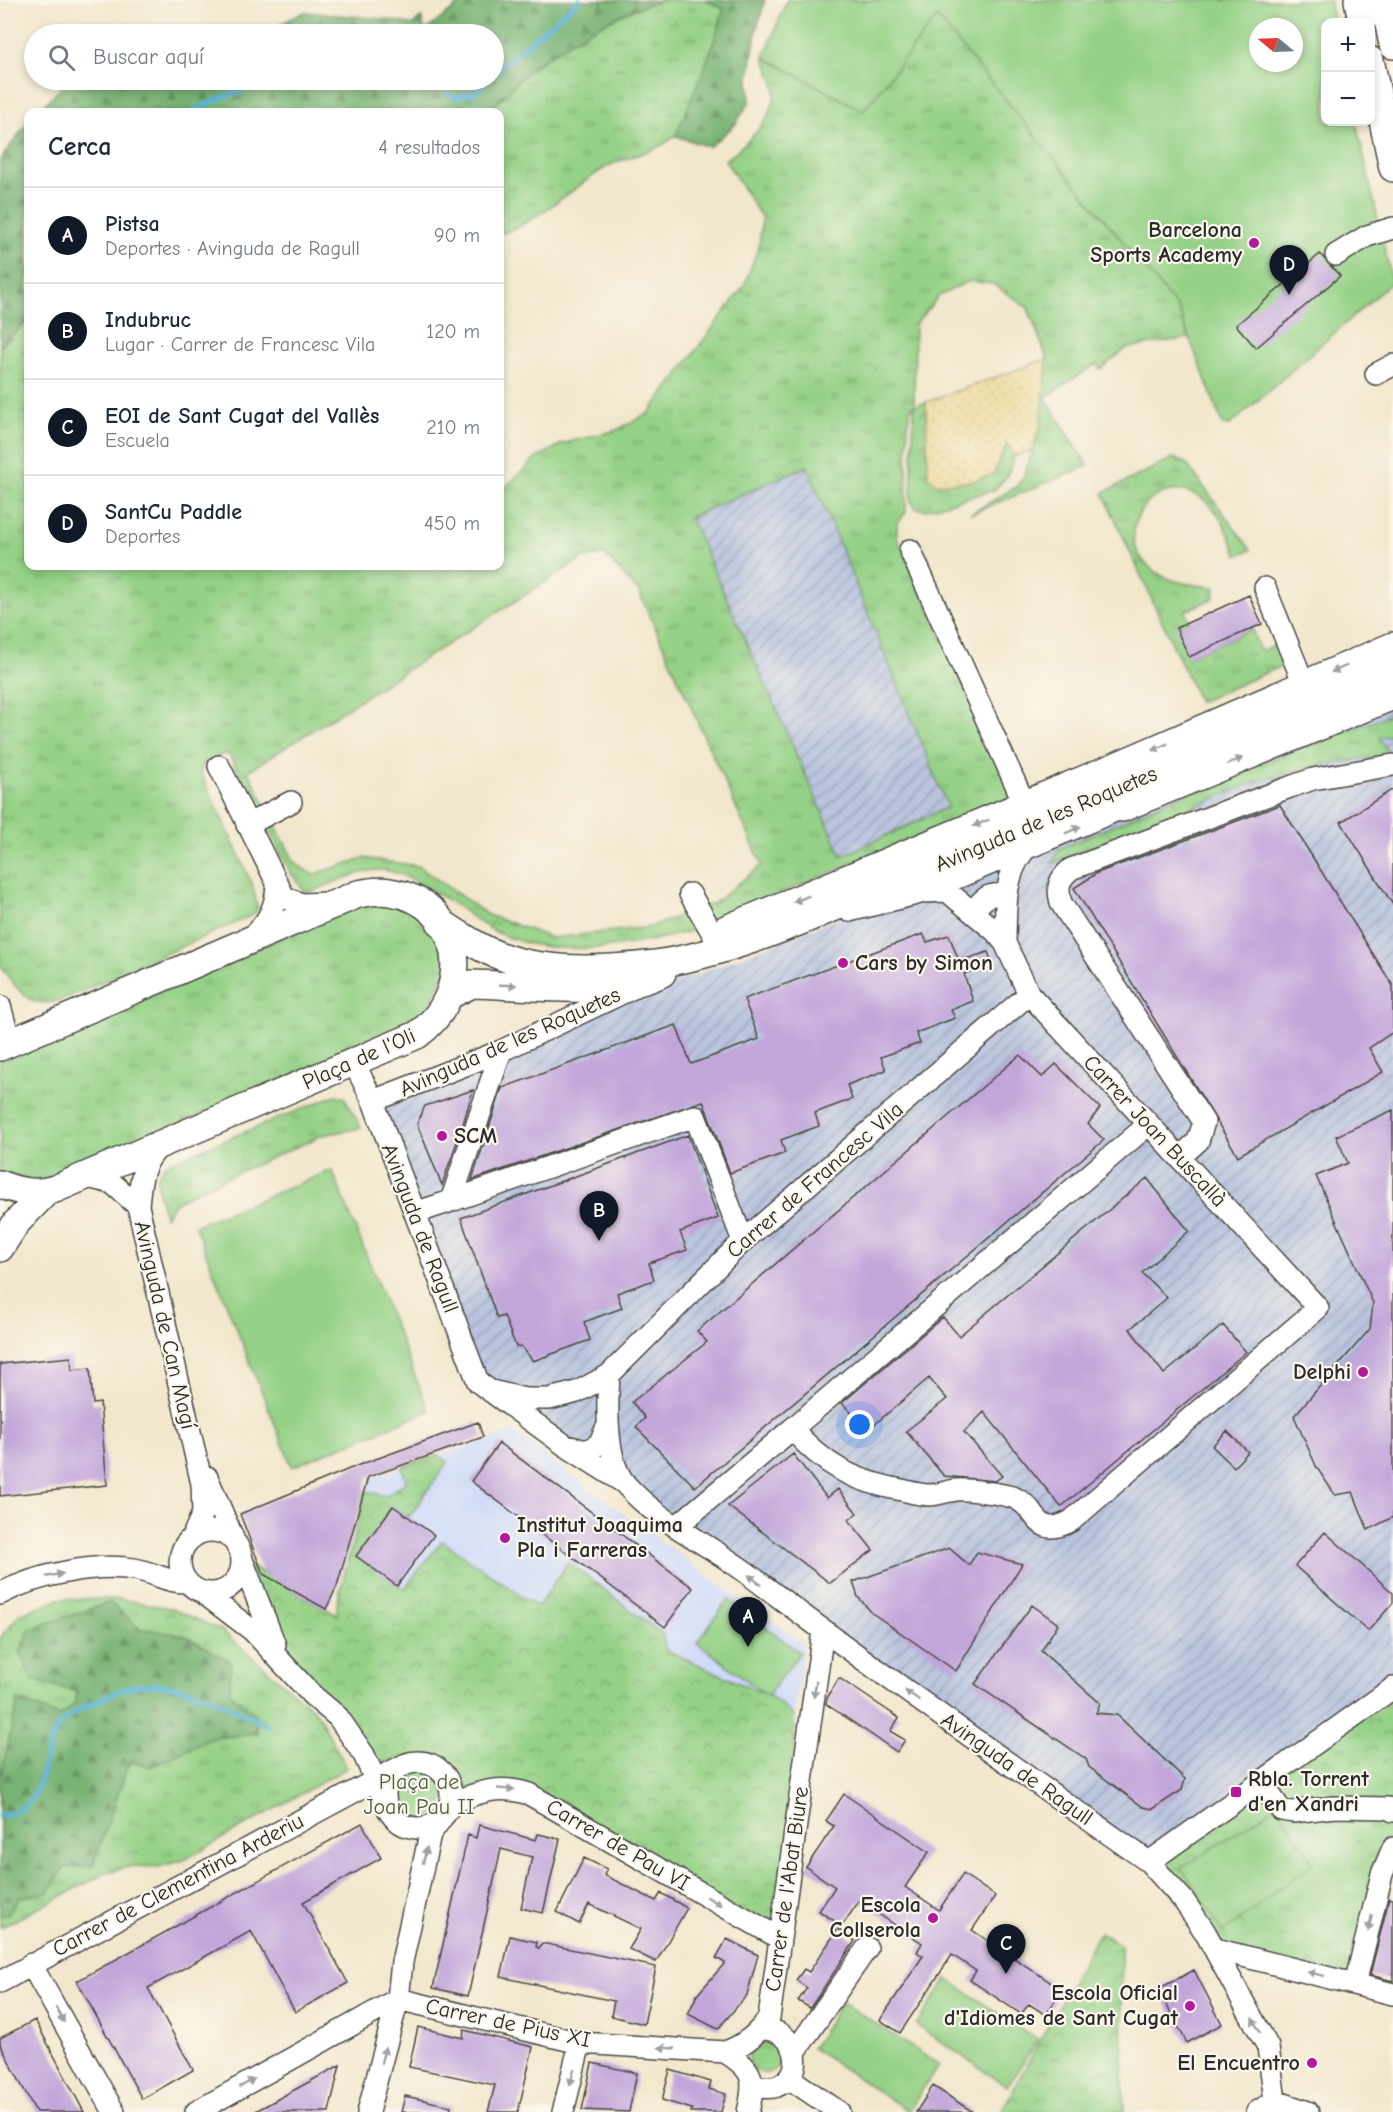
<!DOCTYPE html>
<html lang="es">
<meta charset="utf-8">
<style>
body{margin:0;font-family:"Comic Neue",sans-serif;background:#f2f2f3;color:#1f2937}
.controls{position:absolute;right:18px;top:18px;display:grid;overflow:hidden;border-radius:12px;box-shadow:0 3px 9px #0003}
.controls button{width:54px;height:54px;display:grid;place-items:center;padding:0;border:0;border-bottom:2px solid #e0e1e3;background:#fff;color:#1f2937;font:30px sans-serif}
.compass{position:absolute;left:1249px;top:18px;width:54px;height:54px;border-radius:50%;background:#fff;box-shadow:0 3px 9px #0003;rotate:289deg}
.you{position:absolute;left:860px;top:1425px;width:21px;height:21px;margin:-15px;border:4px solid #fff;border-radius:50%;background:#1a73e8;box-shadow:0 0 0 9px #1a73e833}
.badge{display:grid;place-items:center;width:39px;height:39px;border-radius:50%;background:#111827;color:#fff;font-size:20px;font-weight:700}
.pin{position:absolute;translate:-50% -50px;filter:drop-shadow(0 2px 3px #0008)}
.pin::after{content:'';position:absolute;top:32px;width:21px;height:18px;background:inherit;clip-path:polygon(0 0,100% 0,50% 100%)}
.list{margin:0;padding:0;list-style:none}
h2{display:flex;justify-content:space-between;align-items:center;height:78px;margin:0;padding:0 24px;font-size:26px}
h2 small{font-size:20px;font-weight:400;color:#747a83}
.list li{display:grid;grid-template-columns:39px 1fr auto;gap:18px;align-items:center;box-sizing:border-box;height:96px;padding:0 24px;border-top:2px solid #e0e1e3}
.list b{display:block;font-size:22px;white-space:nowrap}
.list p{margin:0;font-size:20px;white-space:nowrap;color:#747a83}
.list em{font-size:20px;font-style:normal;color:#747a83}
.icon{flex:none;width:33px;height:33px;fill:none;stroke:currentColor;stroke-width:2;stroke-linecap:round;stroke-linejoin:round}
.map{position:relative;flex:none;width:1393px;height:2112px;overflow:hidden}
.search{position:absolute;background:#fff;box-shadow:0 3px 9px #0003;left:24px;top:24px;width:480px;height:66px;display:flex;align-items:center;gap:15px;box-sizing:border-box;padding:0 21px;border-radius:33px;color:#747a83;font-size:22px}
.panel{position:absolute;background:#fff;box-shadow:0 3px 9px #0003;left:24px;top:108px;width:480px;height:462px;border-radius:12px}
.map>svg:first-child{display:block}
</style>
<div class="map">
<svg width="1393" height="2112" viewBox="0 0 1393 2112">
<defs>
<pattern id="industrial-furrows" width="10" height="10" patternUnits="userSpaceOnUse" patternTransform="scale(1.5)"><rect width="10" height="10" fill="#bac4de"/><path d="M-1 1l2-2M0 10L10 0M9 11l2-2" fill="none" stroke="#979fb4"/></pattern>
<pattern id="grass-tufts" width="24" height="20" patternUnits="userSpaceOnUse" patternTransform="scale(1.5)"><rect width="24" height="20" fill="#95d186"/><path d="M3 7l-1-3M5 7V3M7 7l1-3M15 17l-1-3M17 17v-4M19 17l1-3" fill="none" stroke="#7aaa6e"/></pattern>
<pattern id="forest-firs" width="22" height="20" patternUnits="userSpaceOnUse" patternTransform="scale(1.5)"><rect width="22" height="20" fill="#78b373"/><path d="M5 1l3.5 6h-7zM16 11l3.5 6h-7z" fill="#63925f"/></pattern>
<pattern id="sand-dots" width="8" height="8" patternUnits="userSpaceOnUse" patternTransform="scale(1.5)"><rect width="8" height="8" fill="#eeda9e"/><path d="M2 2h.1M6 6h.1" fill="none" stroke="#cb8" stroke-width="1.8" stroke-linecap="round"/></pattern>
<pattern id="park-crowns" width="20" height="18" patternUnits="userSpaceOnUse" patternTransform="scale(1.5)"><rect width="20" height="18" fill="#95d186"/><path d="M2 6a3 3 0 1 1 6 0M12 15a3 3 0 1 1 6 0" fill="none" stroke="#7aaa6e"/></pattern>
</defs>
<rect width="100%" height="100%" fill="#fbf7ec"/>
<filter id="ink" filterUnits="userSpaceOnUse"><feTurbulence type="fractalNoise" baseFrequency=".0167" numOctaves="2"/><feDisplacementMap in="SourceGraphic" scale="12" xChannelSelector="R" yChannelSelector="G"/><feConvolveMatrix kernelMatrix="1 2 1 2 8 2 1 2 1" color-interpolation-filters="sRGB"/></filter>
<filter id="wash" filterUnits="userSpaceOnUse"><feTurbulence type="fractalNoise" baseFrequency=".008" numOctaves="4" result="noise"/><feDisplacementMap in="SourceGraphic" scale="24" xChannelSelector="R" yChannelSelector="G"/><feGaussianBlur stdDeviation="1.35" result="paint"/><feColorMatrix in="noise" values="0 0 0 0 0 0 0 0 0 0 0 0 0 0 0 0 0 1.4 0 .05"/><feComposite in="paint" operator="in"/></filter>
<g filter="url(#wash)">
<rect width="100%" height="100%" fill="#f2e7cc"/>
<!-- built -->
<path fill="#cfdaf9" d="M513,1432L720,1585L804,1644L794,1716L773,1698L628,1633L337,1603L370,1479Z"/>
<!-- industrial -->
<path fill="url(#industrial-furrows)" d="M807,466L949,808L842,856L690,517Z
M1393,696V1688L1149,1862L478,1382L373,1101L659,980L680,981Z"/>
<!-- grass -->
<path fill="url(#grass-tufts)" stroke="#607e58" stroke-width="1.5" fill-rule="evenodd" d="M667,0H705L724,8C718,30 688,124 675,136C656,153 629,155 608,166C580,182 528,229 500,233V112H478C509,101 508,86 531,69C565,43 625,7 667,0Z
M937,17L1178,308L1189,338L1127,348L1100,369L1096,364L1045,397L1088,466L970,514L1016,487L1024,476L1041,426L1047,358L1028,308L993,284L969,281L939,296L915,324L914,406L926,402L928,477L993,474L1007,443L1015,456L1007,476L994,490L925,510L916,508L911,501L914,407H911L908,423L906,512L897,524V537L1014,797L687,932C631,947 563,958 507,937C489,930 475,919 460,908C445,898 400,870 383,870C360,869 334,883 313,891H304L291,873L230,756L225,753L202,766L201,773L252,884L258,909L253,915L59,1001C26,1009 19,989 0,966V347L28,321V566H500V501L504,489L535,459L562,444L617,430L649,413L744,286L759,246L762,218L725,160C746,144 773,121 775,93C776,83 768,68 764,57L863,111ZM807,466L948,807L842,856L690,517ZM604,554L639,592L762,865L714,903L650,927L552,938L488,915L418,866L363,858L313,875L295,863L248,771L583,558Z
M1173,458L1186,463L1251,550L1238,555C1232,543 1227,528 1220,517C1168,443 1086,543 1169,579C1183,585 1200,585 1215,587L1214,598L1185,611L1190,622L1189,657L1252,629L1260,651L1278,645L1286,664L1199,702L1103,493Z
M1393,714V735L1379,737L1389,755L1321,765L1260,780L1052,863L1059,849L1214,781Z
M380,901C431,913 432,921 448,968L420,1023L41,1182L0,1173V1059L356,906Z
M336,1095L345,1098L361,1128L323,1135L198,1190L174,1203L165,1217C161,1200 151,1179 164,1165Z
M59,1599H119L170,1608L221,1630L317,1713L347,1768L184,1860L157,1867L132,1866L106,1873L0,1928V1638L20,1614Z
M749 2057a16 16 0 1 1 32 0a16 16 0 1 1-32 0Z"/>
<!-- forest -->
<path fill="url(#forest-firs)" stroke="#526f4f" stroke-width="1.5" d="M465,0H667C625,7 565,43 531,69C508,86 509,101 478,112H37L69,80H494V34H275L280,24L304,12L386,19L413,25L421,17L425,31Z
M705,0H765L756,31L749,79L750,101L735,125L709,147L676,136L711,51L724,9Z
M28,122V321L0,347V160Z
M110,1602L140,1629L184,1635L231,1662L230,1693L255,1714L258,1733L210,1739L151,1767L130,1760L93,1865L64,1868L48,1893L20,1897L8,1914L0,1915V1779L18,1700L60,1716L75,1703L77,1692L32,1680L20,1652L30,1629Z"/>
<!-- sand -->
<path fill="url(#sand-dots)" stroke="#8c8264" stroke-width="1.5" d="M1047,359L1041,425L1032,451L1015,456L1007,443L993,474L974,481L936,484L928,477L926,402Z"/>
<!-- park -->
<path fill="url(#park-crowns)" stroke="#607e58" stroke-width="1.5" d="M438,1455L448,1462L409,1517L392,1506L357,1556L404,1589L442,1541L538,1607L568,1562L662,1634L666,1650L773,1698L794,1716L796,1821L779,1938L529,1794L451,1795L449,1782L435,1766L417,1761L386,1762L364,1755L288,1668L243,1562L337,1615V1603L366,1491L385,1496L406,1482L402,1467Z
M1393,1688V1848L1355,1984L1215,1949L1149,1862Z
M1099,1932L1121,1945L1124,2112H1001Z"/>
<!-- garden -->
<path fill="#95d186" stroke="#607e58" stroke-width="1.5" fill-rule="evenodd" d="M787,0H1329L1334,22H1326V122H1356L1392,282L1229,426L1223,425L1178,308L937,17L863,111L764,57ZM1258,27H1294V63H1258Z
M332,1170L429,1411L292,1467L195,1226Z
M729,1599L800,1653L767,1696L697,1642Z
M394 1794a25 25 0 1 1 50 0a25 25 0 1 1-50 0Z
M1277,1806L1313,1863L1223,1933L1182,1868Z
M947,1979L1038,2040L1007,2086L916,2025Z
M842,2002L939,2065L908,2111L812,2048Z"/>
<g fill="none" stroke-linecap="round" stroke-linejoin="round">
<!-- stream -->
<path stroke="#58b4d6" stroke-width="5" d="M494,73L579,0
M437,80L446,92L454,98L476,92L487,80
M191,112L223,97L277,80
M0,1816C49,1807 37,1767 54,1734C63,1716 81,1709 97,1701C109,1696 122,1688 135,1686C182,1678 229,1706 269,1727"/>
</g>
<g id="blocks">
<!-- building -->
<path fill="#c2a6da" d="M1320,254L1340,276L1256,348L1236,325Z
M1249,595L1262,624L1189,657L1176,628Z
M1393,789V905L1341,822Z
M1280,805L1393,986V1032L1369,1048L1383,1072L1238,1156L1074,888L1097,873Z
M923,934L927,942L949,935L959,961L988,952L992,963L964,974L973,1001L951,1010L955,1018L916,1033L920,1043L881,1057L886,1070L847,1085L852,1099L815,1113L819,1126L781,1140L785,1153L730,1173L703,1101L472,1180L502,1088L676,1025L691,1064L759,1039L744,999Z
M1020,1055L1042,1077L1056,1064L1100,1108L1088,1124L1104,1140L695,1487L636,1427L645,1418L632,1402L707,1342L697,1331Z
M473,1090L463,1124L442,1185L417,1124L425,1106Z
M1393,1110V1517L1368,1530L1353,1492L1335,1495L1317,1468L1294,1416L1370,1329L1373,1303L1316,1176L1348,1163L1336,1136Z
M688,1135L718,1218L680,1232L687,1250L649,1263L654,1280L617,1293L622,1308L584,1322L590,1340L533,1361L521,1346L516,1347L504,1316L497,1318L461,1218Z
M1147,1178L1189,1231L1142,1273L1167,1298L1130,1329L1164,1374L1223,1325L1246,1352L1061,1507L984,1412L964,1432L1002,1476L995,1481L944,1476L906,1431L947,1399L929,1378L868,1430L842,1403L943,1317L959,1336Z
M71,1357L72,1370L90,1368L93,1404L100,1403L107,1485L0,1496V1364Z
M478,1422L483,1437L368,1477L337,1586L326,1609L263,1574L240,1514L359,1465Z
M1227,1431L1248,1452L1234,1467L1212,1446Z
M499,1443L693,1588L665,1627L471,1481Z
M793,1454L827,1498L838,1489L857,1513L849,1520L873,1550L830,1583L728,1506Z
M393,1506L434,1535L397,1586L356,1556Z
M1325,1532L1393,1593V1603L1368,1631L1295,1566Z
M949,1548L969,1565L977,1552L1022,1564L956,1671L872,1613L858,1597L853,1582Z
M1032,1605L1058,1624L1041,1651L1100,1703L1096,1713L1117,1715L1185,1779L1182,1790L1153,1809L1143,1807L1089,1767L1086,1759L975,1684Z
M839,1678L899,1718L890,1731L905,1740L897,1752L826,1704L827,1698Z
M844,1794L929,1852L905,1887L939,1910L963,1874L995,1896L972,1930L1062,1990L1046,2015L1029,2004L1021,2014L970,1980L976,1971L952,1955L900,2033L880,2020L923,1956L917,1952L922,1943L859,1901L842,1926L819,1911L835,1887L806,1867L834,1826L826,1821Z
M362,1823L381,1858L303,1902L348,1983L295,2012L251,1931L148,1988L193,2070L142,2099L77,1981Z
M479,1825L536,1840L538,1834L560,1839L543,1913L521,1908L532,1857L501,1849L468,1996L433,1988L468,1835L476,1838Z
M584,1858L607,1869L604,1875L656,1901L661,1893L687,1908L656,1962L629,1949L641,1929L589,1904L579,1924L557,1912Z
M1389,1898L1393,1899V1981L1370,1975Z
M838,1929L855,1941L810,2008L798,2001L807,1988L796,1980L804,1969L809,1972Z
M510,1936L537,1942L536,1947L539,1948L542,1943L656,1967L644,2024L611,2016L614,2001L501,1977Z
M727,1939L758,1955L747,1995L718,2029L688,2014L697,1995L725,1963L716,1958Z
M1194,1970L1222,2024L1187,2043L1158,1989Z
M35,2020L84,2112H36L0,2044V2038Z
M418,2027L463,2038L464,2030L533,2047L518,2112H488L495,2085L409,2067Z
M592,2063L637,2073L629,2112L582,2110Z
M340,2065L329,2112H254Z
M670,2070L711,2082L709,2089L726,2094L721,2112H691L692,2109L662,2100Z
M933,2086L973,2112H916Z
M405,2096L451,2106L450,2112H401Z"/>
</g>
</g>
<g filter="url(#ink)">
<use href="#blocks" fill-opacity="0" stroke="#494743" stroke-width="1.5"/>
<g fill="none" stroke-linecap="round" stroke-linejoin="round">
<defs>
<path id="minor" d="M1336,255L1367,236L1393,228
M1376,374L1393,365
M910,550L1025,805
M1265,588L1304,684
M219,766L284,897L302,904L328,903
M247,825L291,802
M690,894L713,934
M849,911L924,892L1122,808
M973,912C983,898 989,892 1006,896
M252,938C268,920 275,910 277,887
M1005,943C1006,912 1003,878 1023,852
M0,1006L7,1031L8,1043
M353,1061L373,1101L478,1382L566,1446L586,1451L599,1444L608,1425
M373,1101L501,1051L633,988
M162,1144C142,1161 140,1181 138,1206L202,1484L203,1513L192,1538
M1180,1157L1198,1141L1204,1122L1061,903C1057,886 1058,880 1071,869L1290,787L1313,779L1393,765
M84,1176L112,1183L138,1206
M451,1201L695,1116L743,1241
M415,1213L451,1201L501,1051
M609,1375C607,1404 605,1461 626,1485C660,1523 707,1543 747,1573C878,1673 1014,1767 1149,1862L1184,1901L1205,1932L1268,2047L1275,2101
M491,1391L525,1399H549L577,1392L609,1375L743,1241L1029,994
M792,1429L1149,1124
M569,1448L624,1483
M207,1477L233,1538
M676,1527L792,1429C825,1466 853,1481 902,1490C910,1492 920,1495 929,1495C938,1495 947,1491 956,1490C968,1489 1005,1494 1015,1498C1040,1509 1034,1540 1071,1521L1318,1308L1029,994L1005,943L995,931L947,891L924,892
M180 1562a31 31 0 1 1 62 0a31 31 0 1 1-62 0Z
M243,1562L275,1645
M202,1592L253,1631L312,1695L338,1717L364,1755L386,1803
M0,1594C35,1575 94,1563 134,1569C153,1572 168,1583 187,1582
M385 1795a33 33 0 1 1 66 0a33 33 0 1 1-66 0Z
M1261,1782L1281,1810L1293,1812L1334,1807L1388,1808L1393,1811
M450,1803C480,1792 498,1784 529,1794L779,1938
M1149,1862L1393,1688
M1215,1949L1393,1994
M31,1964L114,2112
M0,1982L400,1767
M1355,1984L1382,1874L1393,1848
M725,2052C754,2070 756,2079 748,2112
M795,2052L867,1948
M789,2078L839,2112
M753,2086C760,2087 770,2089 777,2086C809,2074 797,2028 761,2029
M1275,2101L1308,2112
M196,2112L398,1999L580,2043L725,2052C745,2045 757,2034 769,2018L823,1631
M368,2112L398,1999L402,1962L430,1834L441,1819
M563,2112L580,2043
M1257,2112L1275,2101"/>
<path id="major" d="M1358,0L1362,22
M1384,0L1393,45
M1370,60L1393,168
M1122,808L1393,696
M440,922C460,935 480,949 503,957C548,973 609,970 656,964C739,952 820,912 898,881C1064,814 1228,741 1393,671
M726,929L1109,769L1393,646
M452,994L472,984C525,985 615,998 662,973
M0,1047L358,894C369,892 380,890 390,892C465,903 476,993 417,1035L55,1189C37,1195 18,1192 0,1184
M0,1248L16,1223L46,1192"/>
</defs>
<!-- minor casing -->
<use href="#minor" stroke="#494743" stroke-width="24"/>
<!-- major casing -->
<use href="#major" stroke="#494743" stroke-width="30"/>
<!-- minor -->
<use href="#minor" stroke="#fff" stroke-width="21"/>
<!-- major -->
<use href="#major" stroke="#fff" stroke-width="27"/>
</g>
<!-- one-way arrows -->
<defs><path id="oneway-solid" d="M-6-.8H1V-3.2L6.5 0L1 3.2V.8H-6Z" transform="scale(1.5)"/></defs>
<g fill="#a0a0a0">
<use href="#oneway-solid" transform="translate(1339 669) rotate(157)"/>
<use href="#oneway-solid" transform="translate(1160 747) rotate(156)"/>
<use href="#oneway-solid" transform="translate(1235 761) rotate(-23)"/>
<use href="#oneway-solid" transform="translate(981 823) rotate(157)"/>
<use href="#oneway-solid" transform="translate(1073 830) rotate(-24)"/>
<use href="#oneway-solid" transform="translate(801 899) rotate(158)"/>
<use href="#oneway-solid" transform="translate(508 985) rotate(2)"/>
<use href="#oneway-solid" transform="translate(55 1575) rotate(-11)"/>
<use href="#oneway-solid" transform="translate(755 1580) rotate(-143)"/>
<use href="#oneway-solid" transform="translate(815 1689) rotate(99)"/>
<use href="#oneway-solid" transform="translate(912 1695) rotate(-145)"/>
<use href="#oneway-solid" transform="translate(506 1789) rotate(3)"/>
<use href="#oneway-solid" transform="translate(425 1855) rotate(-77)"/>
<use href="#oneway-solid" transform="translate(714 1901) rotate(30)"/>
<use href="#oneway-solid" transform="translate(1370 1923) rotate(103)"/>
<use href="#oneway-solid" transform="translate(1316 1974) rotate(-166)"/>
<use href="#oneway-solid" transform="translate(60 2015) rotate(61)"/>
<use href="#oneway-solid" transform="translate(1256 2025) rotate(-119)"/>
<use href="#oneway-solid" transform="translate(667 2048) rotate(-177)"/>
<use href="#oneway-solid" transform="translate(383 2055) rotate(-75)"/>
<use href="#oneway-solid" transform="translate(572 2077) rotate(104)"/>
<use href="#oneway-solid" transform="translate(247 2083) rotate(-29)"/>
</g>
</g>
<!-- markers -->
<g fill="#b5179e" stroke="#fbf7ec" stroke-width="2">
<circle cx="1254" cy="243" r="6"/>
<circle cx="843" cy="963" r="6"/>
<circle cx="442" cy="1136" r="6"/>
<circle cx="1363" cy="1372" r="6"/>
<circle cx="505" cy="1538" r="6"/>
<rect x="1230" y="1786" width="12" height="12" rx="3"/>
<circle cx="933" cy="1918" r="6"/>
<circle cx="1190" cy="2006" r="6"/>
<circle cx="1312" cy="2063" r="6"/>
</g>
<g text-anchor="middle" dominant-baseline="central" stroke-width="4.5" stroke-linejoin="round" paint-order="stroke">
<!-- poi labels -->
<g font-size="22" font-weight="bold" fill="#2b2b2b" stroke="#fbf7ec" text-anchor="end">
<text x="1242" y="230">Barcelona<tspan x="1242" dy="25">Sports Academy</tspan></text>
<text x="855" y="963" text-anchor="start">Cars by Simon</text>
<text x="454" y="1136" text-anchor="start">SCM</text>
<text x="1351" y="1372">Delphi</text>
<text x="517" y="1525" text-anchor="start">Institut Joaquima<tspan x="517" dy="25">Pla i Farreras</tspan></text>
<text x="1248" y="1779" text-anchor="start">Rbla. Torrent<tspan x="1248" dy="25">d'en Xandri</tspan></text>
<text x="921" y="1905">Escola<tspan x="921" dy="25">Collserola</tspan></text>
<text x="1178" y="1993">Escola Oficial<tspan x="1178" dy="25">d'Idiomes de Sant Cugat</tspan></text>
<text x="1300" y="2063">El Encuentro</text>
</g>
<!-- street labels -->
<g font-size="22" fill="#2b2b2b" stroke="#fbf7ec">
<text transform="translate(1046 819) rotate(-23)">Avinguda de les Roquetes</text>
<text transform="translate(510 1042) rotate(-24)">Avinguda de les Roquetes</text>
<text transform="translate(359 1059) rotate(-24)">Plaça de l'Oli</text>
<text transform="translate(1155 1131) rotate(47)">Carrer Joan Buscallà</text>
<text transform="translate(815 1180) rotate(-41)">Carrer de Francesc Vila</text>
<text transform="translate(420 1228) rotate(69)">Avinguda de Ragull</text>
<text transform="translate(165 1325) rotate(77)">Avinguda de Can Magí</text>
<text transform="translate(1017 1769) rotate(35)">Avinguda de Ragull</text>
<text transform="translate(618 1845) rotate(30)">Carrer de Pau VI</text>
<text transform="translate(178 1885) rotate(-28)">Carrer de Clementina Arderiu</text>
<text transform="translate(787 1889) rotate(-82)">Carrer de l'Abat Biure</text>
<text transform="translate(508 2023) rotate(12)">Carrer de Pius XI</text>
</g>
<!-- park labels -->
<g font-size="22" fill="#4b5d46" stroke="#fbf7ec">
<text x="419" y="1782">Plaça de<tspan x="419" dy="25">Joan Pau II</tspan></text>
</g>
</g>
</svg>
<div class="controls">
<button>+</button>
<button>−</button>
</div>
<svg class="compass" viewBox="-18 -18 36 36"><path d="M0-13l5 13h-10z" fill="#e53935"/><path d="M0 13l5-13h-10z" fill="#747a83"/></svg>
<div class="you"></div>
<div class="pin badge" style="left:748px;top:1647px">A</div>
<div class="pin badge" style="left:599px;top:1241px">B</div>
<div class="pin badge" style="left:1006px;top:1974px">C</div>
<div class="pin badge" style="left:1289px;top:295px">D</div>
<div class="search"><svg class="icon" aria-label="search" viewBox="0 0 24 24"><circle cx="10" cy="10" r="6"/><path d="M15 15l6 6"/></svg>Buscar aquí</div>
<section class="panel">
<h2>Cerca<small>4 resultados</small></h2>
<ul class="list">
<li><span class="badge">A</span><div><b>Pistsa</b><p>Deportes · Avinguda de Ragull</p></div><em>90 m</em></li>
<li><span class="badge">B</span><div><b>Indubruc</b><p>Lugar · Carrer de Francesc Vila</p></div><em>120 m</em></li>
<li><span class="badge">C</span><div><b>EOI de Sant Cugat del Vallès</b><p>Escuela</p></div><em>210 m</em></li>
<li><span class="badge">D</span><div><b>SantCu Paddle</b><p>Deportes</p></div><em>450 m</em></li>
</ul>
</section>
</div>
